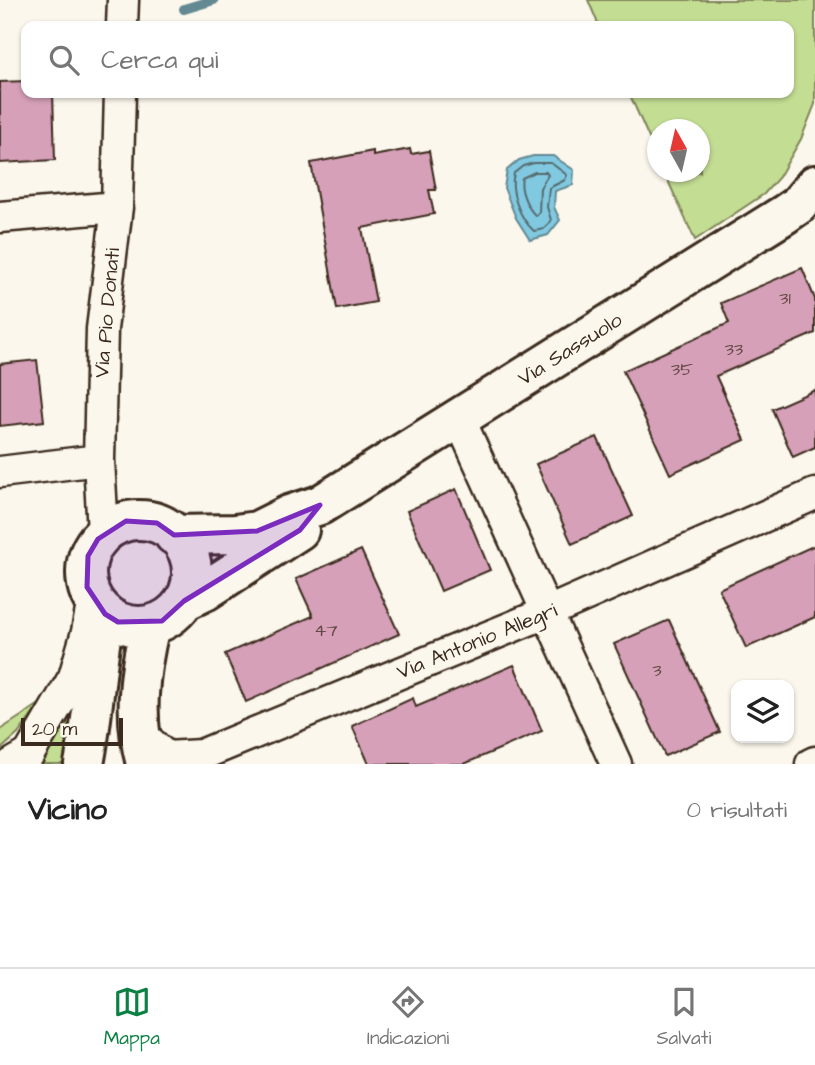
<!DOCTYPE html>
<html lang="it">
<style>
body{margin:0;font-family:"Architects Daughter",sans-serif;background:#f6f6f6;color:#222}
.controls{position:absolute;right:21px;bottom:21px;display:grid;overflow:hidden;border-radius:14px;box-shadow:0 2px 5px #0004}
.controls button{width:63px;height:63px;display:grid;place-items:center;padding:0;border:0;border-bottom:2px solid #e0e0e0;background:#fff;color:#222;font:35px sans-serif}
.compass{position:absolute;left:647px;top:119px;width:63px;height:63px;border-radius:50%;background:#fff;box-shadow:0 2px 5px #0004;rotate:352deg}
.scale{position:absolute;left:21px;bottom:18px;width:102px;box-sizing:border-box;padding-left:7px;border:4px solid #3b2a1e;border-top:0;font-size:19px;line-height:24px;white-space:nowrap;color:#3b2a1e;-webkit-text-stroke:5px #fbf7ec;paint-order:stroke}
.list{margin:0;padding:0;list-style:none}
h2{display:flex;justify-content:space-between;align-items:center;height:91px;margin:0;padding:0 28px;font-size:30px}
h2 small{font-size:23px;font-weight:400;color:#767676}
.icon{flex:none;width:38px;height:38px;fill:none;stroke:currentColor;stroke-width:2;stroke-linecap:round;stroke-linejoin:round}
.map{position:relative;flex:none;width:815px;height:764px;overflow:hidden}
.search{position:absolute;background:#fff;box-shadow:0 2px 5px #0004;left:21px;right:21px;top:21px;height:77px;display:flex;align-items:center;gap:18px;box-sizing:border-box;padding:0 24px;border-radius:14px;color:#767676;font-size:26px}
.sheet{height:203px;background:#fff}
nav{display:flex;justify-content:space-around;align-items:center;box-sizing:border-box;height:98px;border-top:2px solid #e0e0e0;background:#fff;font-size:19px;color:#767676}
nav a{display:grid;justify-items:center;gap:4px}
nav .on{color:#0b8043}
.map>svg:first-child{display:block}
</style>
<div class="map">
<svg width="815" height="764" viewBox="0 0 815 764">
<rect width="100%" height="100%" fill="#fbf7ec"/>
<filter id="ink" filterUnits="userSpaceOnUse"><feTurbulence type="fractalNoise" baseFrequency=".0143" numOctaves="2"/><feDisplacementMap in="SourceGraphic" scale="14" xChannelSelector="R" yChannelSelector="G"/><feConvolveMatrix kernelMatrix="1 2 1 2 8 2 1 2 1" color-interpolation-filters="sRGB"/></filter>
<g filter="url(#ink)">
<!-- green -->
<path fill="#c3dd93" stroke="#7f8458" stroke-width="2" d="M588,0H815V104L801,139L779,177L764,194L695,240L664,172H700V130H658L657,156L629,93H789V26H599Z
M41,703L18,734L0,750V730Z
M66,719L71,742L66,764H31Z"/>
<!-- water -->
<path fill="#80c9e1" stroke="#648993" stroke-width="2" d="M533,156H553L574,170L573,185L555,191L554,207L560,220L548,235L530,240L516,218L504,188L507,170L519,160Z"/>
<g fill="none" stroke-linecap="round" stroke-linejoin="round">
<!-- shore -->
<path stroke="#576a6c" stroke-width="2" d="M534,163H551L567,175L565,180L549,188L547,207L551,220L544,229L534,231C520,219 509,191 514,173L523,166Z
M535,172H546L548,175L540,188L539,213L536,216C527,208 519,189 522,178Z"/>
<!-- stream -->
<path stroke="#648993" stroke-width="10" d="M184,9L214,0"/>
</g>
<!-- building -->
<path fill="#d5a0b8" stroke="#3b2a1e" stroke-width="2" d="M26,81V93H53L55,160L0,163V82Z
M410,149L411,154L429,151L436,190H429L434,214L362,228L376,302L337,309L311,163L373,151V156Z
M802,268L815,299V333L716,376L745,440L670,474L623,371L729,323L721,303Z
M37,360L44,421L0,426V364Z
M815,390V447L793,457L772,409Z
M597,437L633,516L572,544L536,464Z
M456,489L490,570L441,591L407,511Z
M815,545V617L746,648L719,589Z
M361,550L399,634L246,702L225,654L313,616L296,579Z
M669,620L720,732L665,756L614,644Z
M514,665L542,731L464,764H369L352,726L413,698L416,707Z"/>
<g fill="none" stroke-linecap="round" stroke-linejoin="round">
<defs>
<path id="street" d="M122,26L123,0
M0,217L117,207
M459,418L616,764
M0,472L99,460
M103,533L99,460L102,329L117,207L120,93
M140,733L166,757L201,755L548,612L815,494
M12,764L29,754L74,677L87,632L93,599
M811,764L815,762"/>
<path id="secondary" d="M86 573a53 53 0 1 1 106 0a53 53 0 1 1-106 0Z
M174,535L235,534L257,531L289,515L320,505L785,214L798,205L815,185
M184,601L205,591L299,530
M84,764C94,714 95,664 105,614
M146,764C133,717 139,671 150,625"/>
</defs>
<!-- street casing -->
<use href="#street" stroke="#3b2a1e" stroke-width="35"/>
<!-- secondary casing -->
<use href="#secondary" stroke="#3b2a1e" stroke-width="44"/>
<!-- street -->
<use href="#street" stroke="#fbf7ec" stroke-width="30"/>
<!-- secondary -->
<use href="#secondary" stroke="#fbf7ec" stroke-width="38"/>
</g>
</g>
<!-- marked area -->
<path fill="#7b2cbf" fill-opacity="0.2" stroke="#7b2cbf" stroke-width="5" stroke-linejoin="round" d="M320,505L300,530L184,601L162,621L118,622L105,614L87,587L88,556L98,539L126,521L157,523L174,535L257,531Z"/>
<g text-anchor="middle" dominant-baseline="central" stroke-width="7" stroke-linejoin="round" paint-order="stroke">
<!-- number labels -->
<g font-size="18" fill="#624844">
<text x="785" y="298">31</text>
<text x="734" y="349">33</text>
<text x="682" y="369">35</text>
<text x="326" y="630">47</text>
<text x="657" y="670">3</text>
</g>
<!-- street labels -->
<g font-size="21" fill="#3b2a1e" stroke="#fbf7ec">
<text transform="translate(107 313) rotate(-85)">Via Pio Donati</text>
<text transform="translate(570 349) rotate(-32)">Via Sassuolo</text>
<text transform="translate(477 641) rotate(-22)">Via Antonio Allegri</text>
</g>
</g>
</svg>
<div class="controls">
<button><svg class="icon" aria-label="layers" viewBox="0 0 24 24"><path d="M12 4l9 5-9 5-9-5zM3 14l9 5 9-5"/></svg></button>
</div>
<svg class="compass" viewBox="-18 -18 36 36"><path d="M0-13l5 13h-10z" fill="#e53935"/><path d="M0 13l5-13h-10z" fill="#767676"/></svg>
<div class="scale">20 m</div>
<div class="search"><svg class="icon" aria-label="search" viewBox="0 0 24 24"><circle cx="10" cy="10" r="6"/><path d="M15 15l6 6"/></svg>Cerca qui</div>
</div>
<section class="sheet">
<h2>Vicino<small>0 risultati</small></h2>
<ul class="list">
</ul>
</section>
<nav>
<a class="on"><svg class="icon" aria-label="map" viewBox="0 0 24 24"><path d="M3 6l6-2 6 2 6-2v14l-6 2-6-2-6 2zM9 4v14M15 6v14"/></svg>Mappa</a>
<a><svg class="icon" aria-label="directions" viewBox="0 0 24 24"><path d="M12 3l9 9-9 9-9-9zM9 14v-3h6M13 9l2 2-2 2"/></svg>Indicazioni</a>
<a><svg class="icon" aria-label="saved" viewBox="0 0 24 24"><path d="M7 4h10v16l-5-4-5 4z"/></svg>Salvati</a>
</nav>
